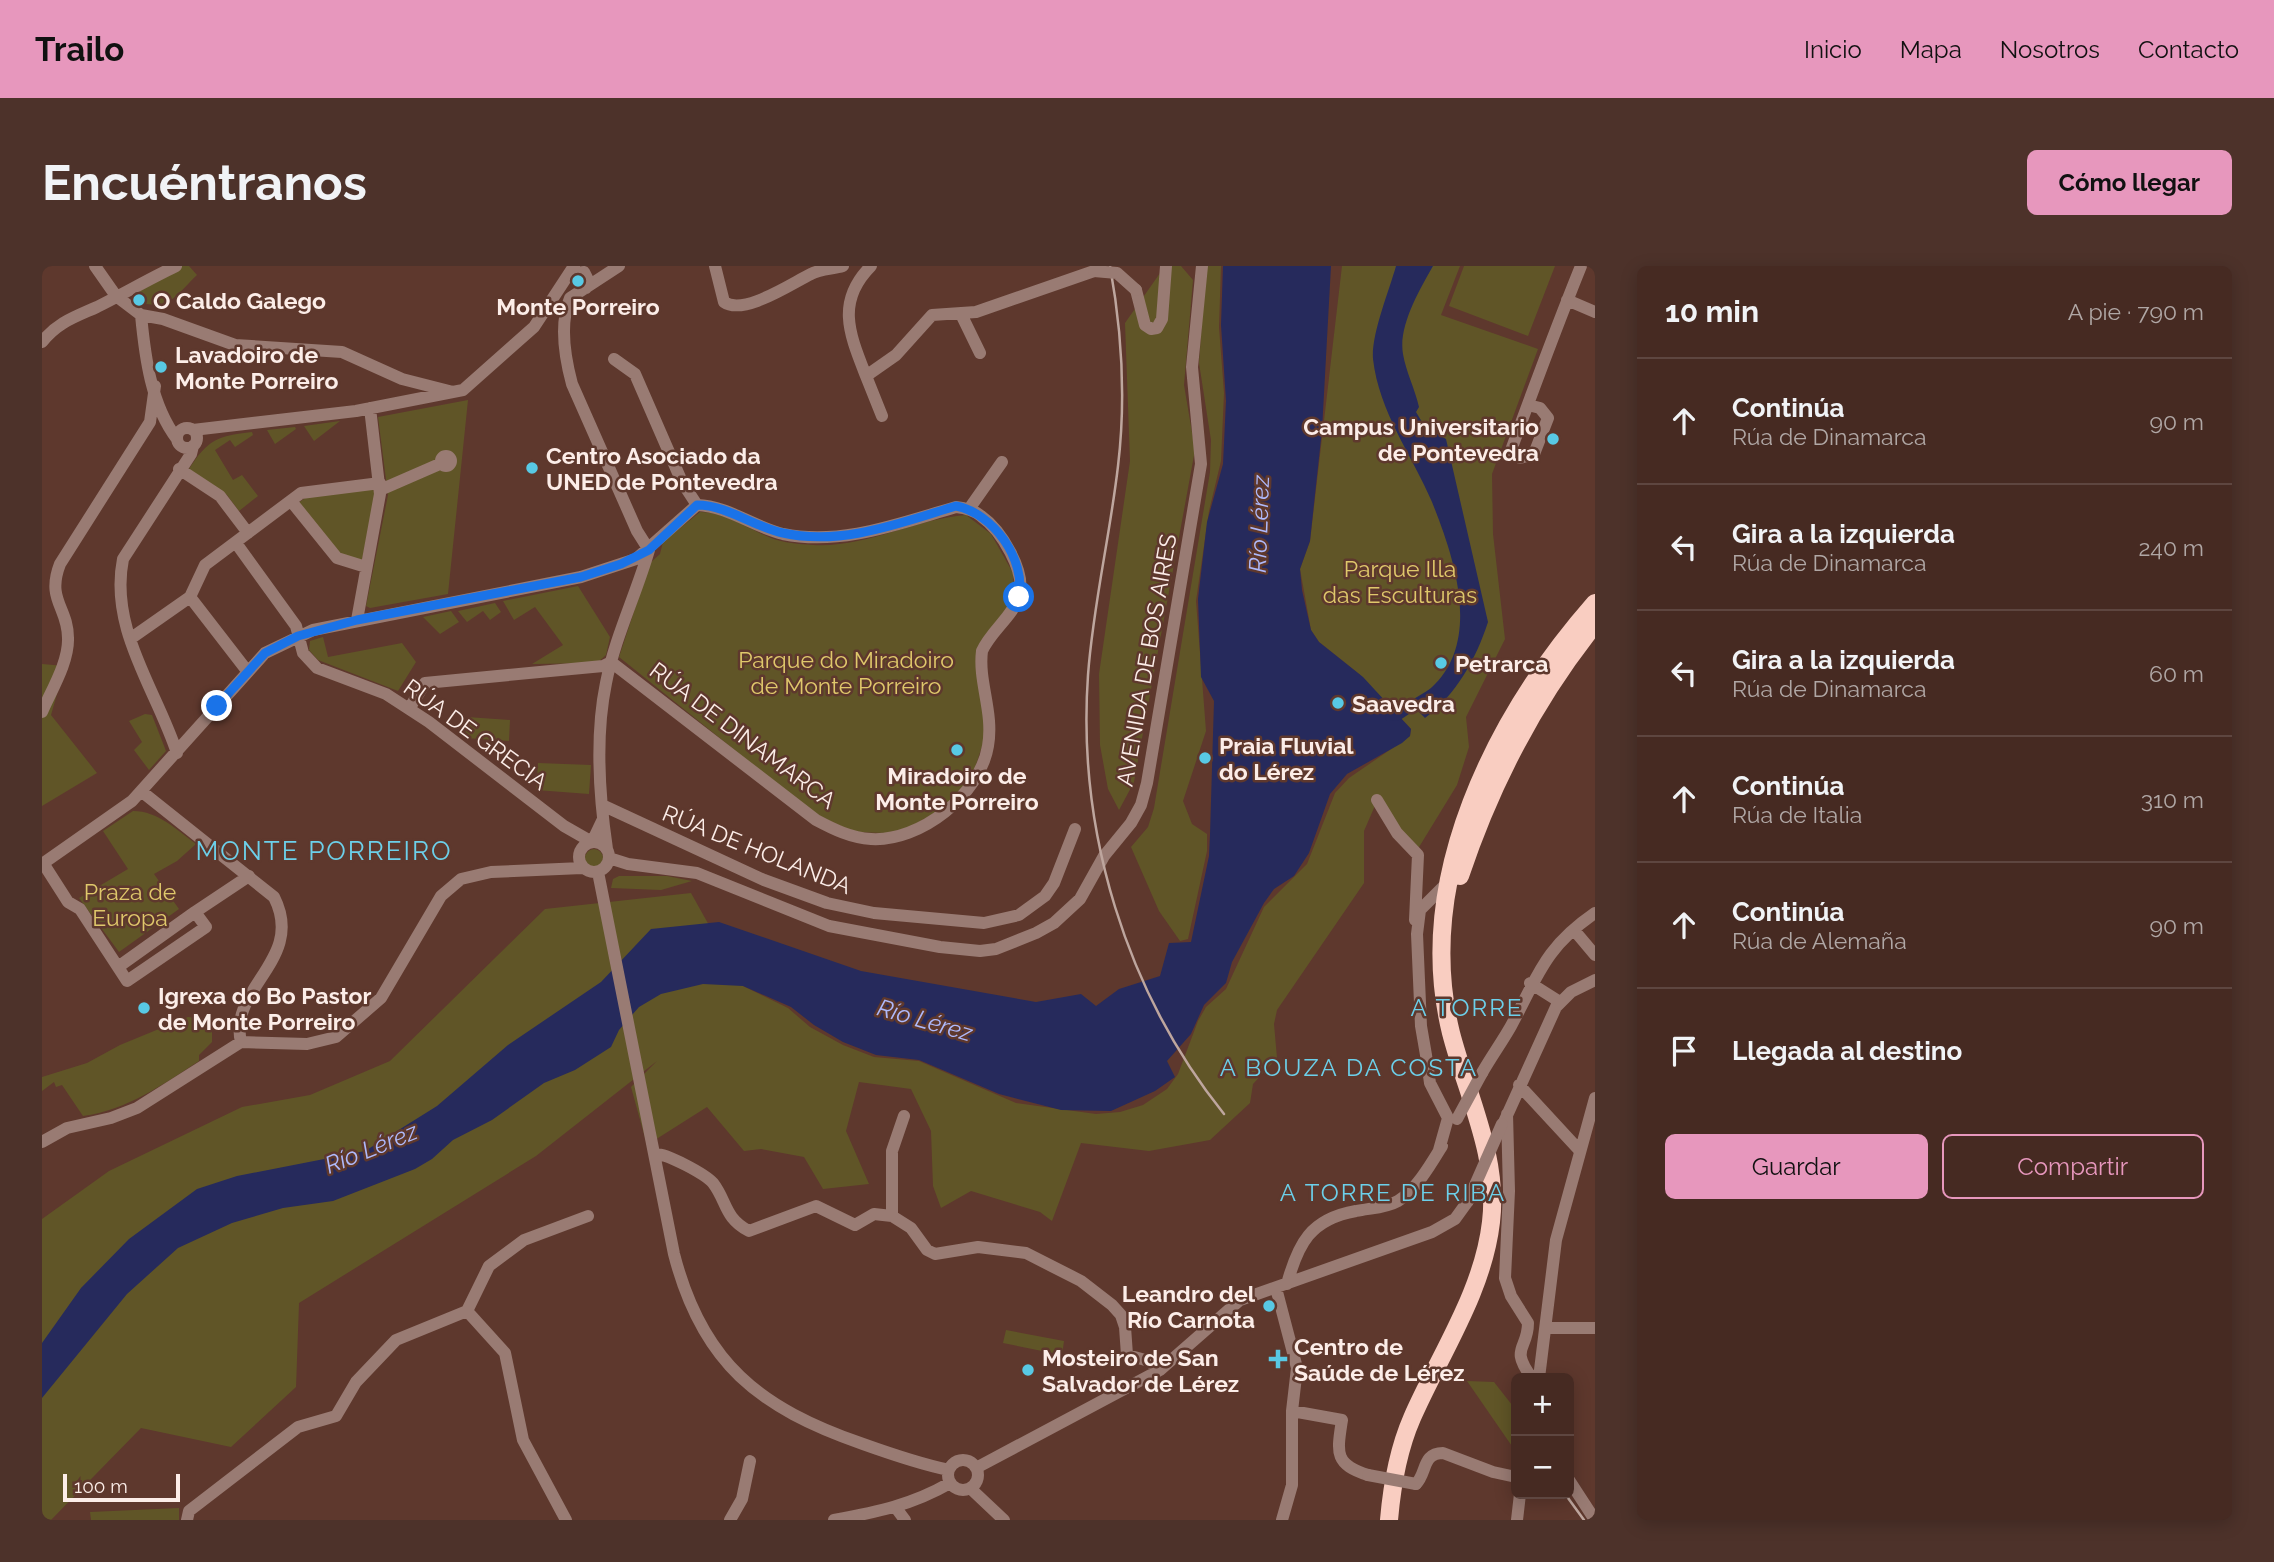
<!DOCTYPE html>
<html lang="es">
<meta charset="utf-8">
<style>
body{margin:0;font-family:Raleway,sans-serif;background:#4d322a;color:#f1f3f6}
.controls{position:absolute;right:21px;bottom:21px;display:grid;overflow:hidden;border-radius:10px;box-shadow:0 4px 18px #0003}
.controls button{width:63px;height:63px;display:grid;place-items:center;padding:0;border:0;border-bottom:2px solid #5e4640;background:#462a22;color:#f1f3f6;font:35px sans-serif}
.scale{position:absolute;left:21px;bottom:18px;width:117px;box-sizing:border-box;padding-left:7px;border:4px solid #fcede8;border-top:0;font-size:19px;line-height:24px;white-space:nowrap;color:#fcede8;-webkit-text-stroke:5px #5e382d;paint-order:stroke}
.stop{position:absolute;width:21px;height:21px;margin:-16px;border:5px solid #1a73e8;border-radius:50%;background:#fff}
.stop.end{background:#1a73e8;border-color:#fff;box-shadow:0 2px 7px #0008}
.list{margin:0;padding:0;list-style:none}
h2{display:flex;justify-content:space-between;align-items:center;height:91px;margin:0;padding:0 28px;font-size:30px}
h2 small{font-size:23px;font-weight:400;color:#b0a7a5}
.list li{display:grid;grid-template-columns:46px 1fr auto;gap:21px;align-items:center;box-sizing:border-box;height:126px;padding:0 28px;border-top:2px solid #5e4640}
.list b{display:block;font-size:26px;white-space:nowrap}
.list p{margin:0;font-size:23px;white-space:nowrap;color:#b0a7a5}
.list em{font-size:23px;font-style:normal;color:#b0a7a5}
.actions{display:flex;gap:14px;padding:21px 28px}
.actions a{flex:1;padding:16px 0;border:2px solid #e797bd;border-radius:10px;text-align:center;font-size:24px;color:#e797bd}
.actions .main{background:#e797bd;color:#111}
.icon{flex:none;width:38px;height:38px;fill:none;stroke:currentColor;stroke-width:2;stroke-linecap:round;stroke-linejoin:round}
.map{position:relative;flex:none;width:1553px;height:1254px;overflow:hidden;border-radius:10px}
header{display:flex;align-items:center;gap:42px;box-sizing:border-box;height:98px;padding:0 35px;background:#e797bd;color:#111}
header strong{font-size:33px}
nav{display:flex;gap:38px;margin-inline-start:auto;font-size:24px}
.intro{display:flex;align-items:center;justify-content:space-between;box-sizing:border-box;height:168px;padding:0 42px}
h1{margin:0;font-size:49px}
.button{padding:18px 32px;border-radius:10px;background:#e797bd;color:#111;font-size:24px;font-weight:700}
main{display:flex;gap:42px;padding:0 42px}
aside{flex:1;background:#462a22;border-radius:10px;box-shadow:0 4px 18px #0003}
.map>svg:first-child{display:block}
</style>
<header>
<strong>Trailo</strong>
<nav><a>Inicio</a><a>Mapa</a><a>Nosotros</a><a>Contacto</a></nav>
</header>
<div class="intro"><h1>Encuéntranos</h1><a class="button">Cómo llegar</a></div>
<main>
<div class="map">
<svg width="1553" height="1254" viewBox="0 0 1553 1254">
<rect width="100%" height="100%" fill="#5e382d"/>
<!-- green -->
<path fill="#605527" d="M138,0H147L155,9C133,30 128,45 96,36L93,28Z
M1123,0H1139L1151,14L1142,119L1153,184L1092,516L1077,544L1066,523L1058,479L1057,408L1088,195L1083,57Z
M1164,0H1179L1177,61L1182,127L1179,195L1167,245L1154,335L1164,465L1141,535L1150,558L1165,568V585L1146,673L1138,675L1117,645L1089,581L1106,561L1112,542L1168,206L1169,174L1157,97Z
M1300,0H1418L1399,49L1496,83L1450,208L1451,268L1463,373L1424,451L1427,481L1415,519L1374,586L1335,535L1322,565V617L1235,744L1232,758L1235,792L1211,818L1208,837L1168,874L1107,885L1039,877L1010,955L998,946L929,925L899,942L891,920L889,865L869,823L817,816L804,865L827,918L781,923L762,891L719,883L702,885L665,841L605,879L589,821L615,795L494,890L257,1037L254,1121L189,1181L99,1162L9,1254H0V953L67,905L200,841L268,829L348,795L503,643L649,627L701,720L746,742L768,761L801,779L832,791L877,795L974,837L1054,848L1078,846L1101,839L1125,823L1136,808L1156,755L1164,741L1184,723L1222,641L1265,598L1293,527L1307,512L1368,470L1369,463L1317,408L1277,376L1269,364L1258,303L1268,275Z
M1422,0H1513L1486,70L1407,40Z
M426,134L406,328L328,342L324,340L346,229L336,151Z
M298,155L272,175L262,160Z
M253,161L254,163L233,178L225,164Z
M210,166L211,169L193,181L188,174L173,184L191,214L200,209L216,230L197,245L185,229L147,203C166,173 176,170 210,166Z
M331,223L333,228L320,295L297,287L256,237L266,230Z
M658,246C682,246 707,263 729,272C742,277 757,278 771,279C824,282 872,253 924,249L949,268L971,307L972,327L965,342L938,378L943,471L931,508L903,541L866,562L844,567L812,566L771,547L577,391L608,297L618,288L621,276Z
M536,320L568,371L564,389L555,397L490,398L521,379L493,341L472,354L461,335Z
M453,337L459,346L448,354L441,345L425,356L416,345Z
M409,345L417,356L398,368L381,351Z
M281,371L286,391L360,377L374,396L356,425L276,394L267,384L268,375Z
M0,398L23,400L9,449L55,507L0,540Z
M103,448L110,449L124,485L107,504L92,484L100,476L87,455Z
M425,451L468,454L467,475L423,472Z
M496,497L549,499L547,528L494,524Z
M91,545C116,545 135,564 154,578L135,595L112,608L137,643L77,686L37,632L86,603L61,565Z
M543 592a9 9 0 1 1 18 0a9 9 0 1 1-18 0Z
M577,610H625L650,615L619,624L569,622L571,613Z
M146,751L164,753L170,761V776L157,789V795C120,819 85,844 41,850L20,819L14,821L12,816L0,825V811L45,797L78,779Z
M964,1064L1022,1075L1020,1089L961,1077Z
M1425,1115L1452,1116L1474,1144V1186Z
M137,1242V1254H49L48,1246Z"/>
<!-- water -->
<path fill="#262a5c" d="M1181,0H1289L1280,164L1268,275L1258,303L1260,324L1269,364L1277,376L1321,411L1369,463L1368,470L1360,477L1305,508L1288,528L1267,587L1252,610L1232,623L1222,637L1190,696L1184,717L1162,739L1149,768L1125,795L1133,811L1113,825L1069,845L1019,844L957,828L877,794L834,789L801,776L772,759L749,741L701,720L661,718L619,728L597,741L577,764L569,781L533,804L502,817L450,854L411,874L390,893L373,903L291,935L241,942L190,957L136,982L85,1028L0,1132V1077L39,1022L87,973L155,923L195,910L323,885L395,840L466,779L559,716L609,663L677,656L819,705L994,736L1039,728L1054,740L1077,723L1118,710L1127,677L1149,676L1167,590L1168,569L1172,435L1159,411L1156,333L1165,256L1181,198L1184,135L1179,59Z
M1354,0H1391C1378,23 1356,60 1361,88C1364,106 1373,123 1377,141L1374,146L1383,161L1404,173L1446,356C1434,393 1414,429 1383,452L1367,436C1374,431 1383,427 1389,422C1441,375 1412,291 1390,236C1370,189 1337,146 1331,93C1329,69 1347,25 1354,0Z"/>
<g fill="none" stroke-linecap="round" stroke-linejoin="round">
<!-- canal -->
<path stroke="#262a5c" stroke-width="8" d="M1347,451L1357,450L1379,435"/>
<!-- minor -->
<path stroke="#997b73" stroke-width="12" d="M53,0L74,30L99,49C103,91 109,139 135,173
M673,0L682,36C702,50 750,17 769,8C778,3 791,3 801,0
M829,0C793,36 808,69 824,110L854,89L890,49L934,46L1052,5
M528,8L542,6L545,12L544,22
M1094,24L1103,59L1109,63L1115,62L1120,53L1124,0
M528,32C517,58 523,92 530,118L595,265L607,284C594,329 573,371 564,417C553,470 557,529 565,583
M528,32L577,0
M1525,34L1553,46
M919,48L938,87
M99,49L121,53L193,79L300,86L360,113L411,126
M0,76C16,56 33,51 55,41C81,28 107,13 134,0
M572,93L593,108L640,216L655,239
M824,110L840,150
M1486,139L1498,142L1506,152L1492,188L1478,192L1468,187C1491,124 1514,62 1539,0
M135 172a10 10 0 1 1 20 0a10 10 0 1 1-20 0Z
M151,164L314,145L421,124L492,61L532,0
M399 195a5 5 0 1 1 10 0a5 5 0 1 1-10 0Z
M137,203L178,230L206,267
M338,224L400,197
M249,235L295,292L324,301
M927,243L960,196
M194,277L254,360L261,387L275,402L344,428L387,456L522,560L550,576L560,555
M148,331L206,406
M315,354L338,228L328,142
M88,373L148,331L163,299L259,227L338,217
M367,443L383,417L561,400L569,396
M0,446C9,425 27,396 26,372C26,341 4,334 18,298L108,156L113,120
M135,487C114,423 67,363 81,293L149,188L151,180
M99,525L232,631C264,694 186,721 199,776
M1335,534L1355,567L1376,589L1373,654
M560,539L722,614L785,637L832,647L942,657L977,649L1003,630L1012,617L1033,563
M537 591a15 15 0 1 1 30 0a15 15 0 1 1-30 0Z
M567,592L586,598L655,607L787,660L898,681L938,685L954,683L994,667L1012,657L1038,633L1062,590L1089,557L1099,539L1105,517L1159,198L1150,101L1160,0
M1,597L26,636L38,643L85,715L164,661L153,646L76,701
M0,598L90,535L206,406L223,387L271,364L539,311L594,293L655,239C686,240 712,261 741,268C800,280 858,257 914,241C923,242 932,244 939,250C959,264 985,306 977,331C970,351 949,365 940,385C936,416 952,446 946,480C938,529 878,576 829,573C809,572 791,563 774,554L569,396
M556,606L632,988C660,1097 717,1142 821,1178C849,1188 878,1198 907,1204
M153,646L207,610
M1532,664L1553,689
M1488,717L1518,736
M1440,807C1449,791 1460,776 1469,760C1496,710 1502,682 1553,647
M1477,819L1538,885
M1465,848L1467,925L1463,1012L1469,1030L1486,1057C1486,1084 1467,1081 1490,1112
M1462,856L1514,741L1529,726L1553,714
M0,876L25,862L69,852L95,842L199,776L265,778L294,771L339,732L399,630L419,613L449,606L540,602
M1397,884L1406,852L1388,817L1384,789L1379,760L1375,668L1378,644L1405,617
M613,888C624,887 663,908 671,917C685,935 682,952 707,965L774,940L813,959L832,948L850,950L869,962L885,984L893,988L936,981L984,987L1039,1015L1070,1039L1079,1049L1083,1061L1085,1089L1107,1095L1118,1104
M850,950V885L862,850
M1245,1018C1256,978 1268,953 1314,945C1328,942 1344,942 1356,935C1374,924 1389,898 1400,880
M1234,1022L1255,1102L1250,1145V1219L1240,1254
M425,1045L463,1087L481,1174L524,1254
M1504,1062H1553
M1497,1112L1514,974L1553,832
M1250,1145L1300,1154C1295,1187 1292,1198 1326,1209
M906 1209a15 15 0 1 1 30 0a15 15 0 1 1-30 0Z
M934,1202L1118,1104L1198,1034L1390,966L1413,953L1426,935
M1527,1214L1553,1254
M1374,1218C1385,1207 1380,1187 1401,1187L1451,1206L1474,1211
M928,1222L962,1254
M854,1242L863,1254
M145,1254L147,1245L256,1161L294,1150L314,1116L354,1074L425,1045L447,1000L482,974L546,950
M688,1254L700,1233L708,1195
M792,1254C835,1246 870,1239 908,1217
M1475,1254L1478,1228"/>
<!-- highway -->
<path stroke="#f9cdc1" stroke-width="18" d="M1418,610C1448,520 1493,433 1553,358
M1347,1254C1350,1219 1356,1184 1370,1152C1398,1088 1441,1026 1449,956C1457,891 1425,829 1409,767C1371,613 1453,451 1553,337"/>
<!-- rail -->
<path stroke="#bea69e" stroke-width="2.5" d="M1068,0C1080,66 1084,133 1076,200C1068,270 1051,339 1046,409C1035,565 1084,726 1182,848
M1526,1232L1542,1254"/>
<!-- minor-bridge -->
<path stroke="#997b73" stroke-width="12" d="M1052,5L1075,7L1094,24
M1415,853L1440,807
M1426,935L1460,858
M1326,1209L1374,1218"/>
</g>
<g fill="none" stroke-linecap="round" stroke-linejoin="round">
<!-- route -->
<path stroke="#1a73e8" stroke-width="9" d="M175,440L223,387L256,370L315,354L539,311L579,298L607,284L655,239C685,239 712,261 741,267C800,280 858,257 914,240C951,247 984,293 977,331"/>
</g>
<!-- markers -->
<g fill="#58c9e4" stroke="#5e382d" stroke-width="2.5">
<circle cx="536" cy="15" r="7"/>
<circle cx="97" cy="34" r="7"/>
<circle cx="119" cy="101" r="7"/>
<circle cx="1511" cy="173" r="7"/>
<circle cx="490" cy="202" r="7"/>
<circle cx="1399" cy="397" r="7"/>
<circle cx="1296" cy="437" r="7"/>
<circle cx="915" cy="484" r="7"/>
<circle cx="1163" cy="492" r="7"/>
<circle cx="102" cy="742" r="7"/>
<circle cx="1227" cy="1040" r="7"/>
<path d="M1232.5 1082.5h7v7h7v7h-7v7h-7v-7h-7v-7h7z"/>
<circle cx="986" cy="1104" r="7"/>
</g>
<g text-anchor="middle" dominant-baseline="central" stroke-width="5" stroke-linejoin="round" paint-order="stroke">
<!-- poi labels -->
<g font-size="23" font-weight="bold" fill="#fcede8" stroke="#5e382d" text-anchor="start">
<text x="111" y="34">O Caldo Galego</text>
<text x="536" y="40" text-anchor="middle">Monte Porreiro</text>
<text x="133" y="88">Lavadoiro de<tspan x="133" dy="26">Monte Porreiro</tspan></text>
<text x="1497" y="160" text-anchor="end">Campus Universitario<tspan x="1497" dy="26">de Pontevedra</tspan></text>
<text x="504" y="189">Centro Asociado da<tspan x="504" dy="26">UNED de Pontevedra</tspan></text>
<text x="1413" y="397">Petrarca</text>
<text x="1310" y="437">Saavedra</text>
<text x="1177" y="479">Praia Fluvial<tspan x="1177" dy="26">do Lérez</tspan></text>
<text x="915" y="509" text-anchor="middle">Miradoiro de<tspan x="915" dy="26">Monte Porreiro</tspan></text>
<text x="116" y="729">Igrexa do Bo Pastor<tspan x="116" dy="26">de Monte Porreiro</tspan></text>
<text x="1213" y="1027" text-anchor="end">Leandro del<tspan x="1213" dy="26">Río Carnota</tspan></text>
<text x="1252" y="1080">Centro de<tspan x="1252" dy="26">Saúde de Lérez</tspan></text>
<text x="1000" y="1091">Mosteiro de San<tspan x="1000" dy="26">Salvador de Lérez</tspan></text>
</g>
<!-- park labels -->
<g font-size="23" fill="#dfc86b" stroke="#5e382d">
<text x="1358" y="302">Parque Illa<tspan x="1358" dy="26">das Esculturas</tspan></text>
<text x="804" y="393">Parque do Miradoiro<tspan x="804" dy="26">de Monte Porreiro</tspan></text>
<text x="88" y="625">Praza de<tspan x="88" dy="26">Europa</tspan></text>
</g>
<!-- street labels -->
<g font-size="23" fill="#fcede8" stroke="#5e382d">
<text transform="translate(1104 394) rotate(-80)">AVENIDA DE BOS AIRES</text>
<text transform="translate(434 468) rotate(36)">RÚA DE GRECIA</text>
<text transform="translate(701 469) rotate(37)">RÚA DE DINAMARCA</text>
<text transform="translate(715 583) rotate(22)">RÚA DE HOLANDA</text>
</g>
<!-- water labels -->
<g font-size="24" font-style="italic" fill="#aeb9fb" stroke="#5e382d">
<text transform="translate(1217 258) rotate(-88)">Río Lérez</text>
<text transform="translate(883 754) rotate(16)">Río Lérez</text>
<text transform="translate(329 882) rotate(-22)">Río Lérez</text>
</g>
<!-- neighbourhood labels -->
<g font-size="24" letter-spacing="2" fill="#6cd0ea" stroke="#5e382d">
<text x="1425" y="741">A TORRE</text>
<text x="1307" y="801">A BOUZA DA COSTA</text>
<text x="1351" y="926">A TORRE DE RIBA</text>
</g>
<!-- quarter labels -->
<g font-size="26" letter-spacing="2" fill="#6cd0ea" stroke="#5e382d">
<text x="282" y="585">MONTE PORREIRO</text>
</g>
</g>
</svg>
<div class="controls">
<button>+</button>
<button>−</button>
</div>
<div class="scale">100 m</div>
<div class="stop" style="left:977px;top:331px"></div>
<div class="stop end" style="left:175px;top:440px"></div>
</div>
<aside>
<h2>10 min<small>A pie · 790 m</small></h2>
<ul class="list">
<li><svg class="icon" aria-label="ahead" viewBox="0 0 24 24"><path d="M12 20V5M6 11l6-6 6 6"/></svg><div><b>Continúa</b><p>Rúa de Dinamarca</p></div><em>90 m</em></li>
<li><svg class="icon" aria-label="left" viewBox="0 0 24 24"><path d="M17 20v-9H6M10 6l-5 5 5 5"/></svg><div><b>Gira a la izquierda</b><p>Rúa de Dinamarca</p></div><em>240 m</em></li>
<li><svg class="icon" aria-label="left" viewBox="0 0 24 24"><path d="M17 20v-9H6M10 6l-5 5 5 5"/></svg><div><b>Gira a la izquierda</b><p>Rúa de Dinamarca</p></div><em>60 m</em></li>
<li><svg class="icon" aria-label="ahead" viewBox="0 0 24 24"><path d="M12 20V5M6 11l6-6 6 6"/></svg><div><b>Continúa</b><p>Rúa de Italia</p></div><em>310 m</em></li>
<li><svg class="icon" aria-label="ahead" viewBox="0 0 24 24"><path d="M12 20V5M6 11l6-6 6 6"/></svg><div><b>Continúa</b><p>Rúa de Alemaña</p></div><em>90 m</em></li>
<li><svg class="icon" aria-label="arrive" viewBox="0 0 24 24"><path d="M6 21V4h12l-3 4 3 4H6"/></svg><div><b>Llegada al destino</b></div></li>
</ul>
<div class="actions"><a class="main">Guardar</a><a>Compartir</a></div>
</aside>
</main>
